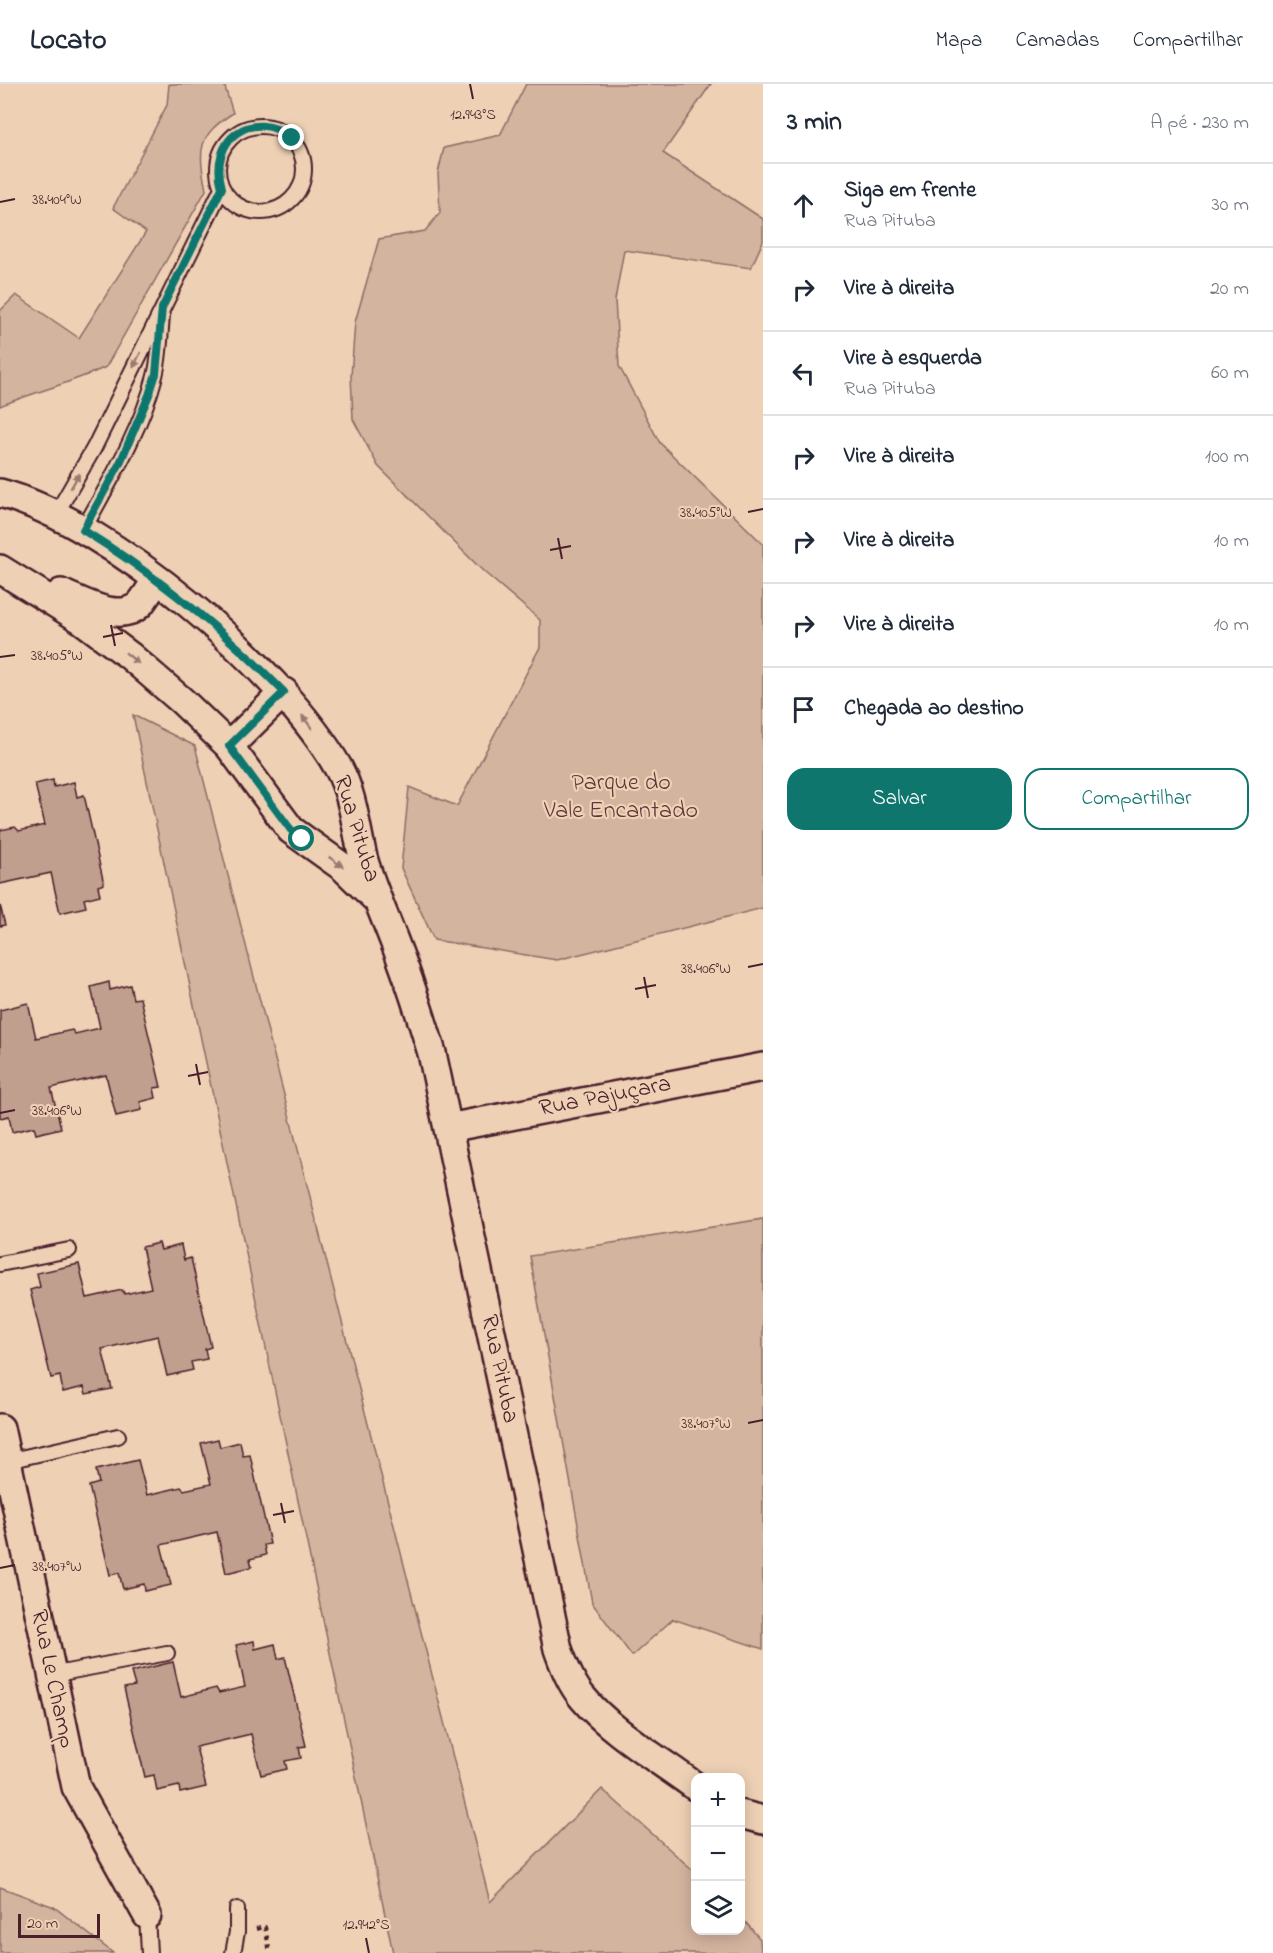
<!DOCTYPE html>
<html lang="pt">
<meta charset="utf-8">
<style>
body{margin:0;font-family:"Indie Flower",sans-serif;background:#f2f2f3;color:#1f2937}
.controls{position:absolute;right:18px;bottom:18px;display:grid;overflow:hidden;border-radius:12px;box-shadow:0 3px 15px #0003}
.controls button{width:54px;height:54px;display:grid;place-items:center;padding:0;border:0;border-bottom:2px solid #e0e1e3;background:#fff;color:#1f2937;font:30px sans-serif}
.scale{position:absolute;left:18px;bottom:15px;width:82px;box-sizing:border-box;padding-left:6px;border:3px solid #4a1f2b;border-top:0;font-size:16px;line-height:21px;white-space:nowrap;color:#4a1f2b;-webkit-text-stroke:4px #eed1b5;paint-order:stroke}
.stop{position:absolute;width:18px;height:18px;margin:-14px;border:4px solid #0f766e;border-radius:50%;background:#fff}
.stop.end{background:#0f766e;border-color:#fff;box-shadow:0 2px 6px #0008}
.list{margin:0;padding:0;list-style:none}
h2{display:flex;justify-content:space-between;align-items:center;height:78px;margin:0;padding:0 24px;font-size:26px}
h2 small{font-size:20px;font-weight:400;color:#747a83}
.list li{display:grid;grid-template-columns:39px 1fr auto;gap:18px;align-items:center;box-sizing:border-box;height:84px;padding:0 24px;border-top:2px solid #e0e1e3}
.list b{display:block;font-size:22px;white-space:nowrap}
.list p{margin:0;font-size:20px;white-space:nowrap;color:#747a83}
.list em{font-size:20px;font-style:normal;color:#747a83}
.actions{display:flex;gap:12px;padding:18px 24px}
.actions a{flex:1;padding:14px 0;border:2px solid #0f766e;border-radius:18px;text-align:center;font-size:21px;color:#0f766e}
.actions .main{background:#0f766e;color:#fff}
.icon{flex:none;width:33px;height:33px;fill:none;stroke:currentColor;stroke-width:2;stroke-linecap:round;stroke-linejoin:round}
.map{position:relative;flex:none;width:763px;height:1869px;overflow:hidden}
header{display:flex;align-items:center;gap:36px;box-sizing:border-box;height:84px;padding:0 30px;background:#fff;border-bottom:2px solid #e0e1e3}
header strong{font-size:28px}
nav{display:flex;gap:33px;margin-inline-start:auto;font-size:21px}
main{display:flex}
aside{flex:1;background:#fff}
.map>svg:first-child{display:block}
</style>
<header>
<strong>Locato</strong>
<nav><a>Mapa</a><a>Camadas</a><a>Compartilhar</a></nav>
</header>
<main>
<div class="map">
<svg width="763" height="1869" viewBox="0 0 763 1869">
<rect width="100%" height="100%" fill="#eed1b5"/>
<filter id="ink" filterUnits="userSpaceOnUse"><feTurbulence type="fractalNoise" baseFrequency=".0167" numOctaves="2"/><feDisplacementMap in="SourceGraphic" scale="12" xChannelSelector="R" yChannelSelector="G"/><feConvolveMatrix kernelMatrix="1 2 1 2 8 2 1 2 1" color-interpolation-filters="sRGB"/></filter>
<g filter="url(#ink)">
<!-- green -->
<path fill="#d3b49f" stroke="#8e6a65" stroke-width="1.5" d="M169,0H224L233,29C197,52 198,66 206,106L106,283C71,299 35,308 0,322V227L16,211L79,254L146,148L113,124L167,21Z
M526,0H711L663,69L763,135V157L751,184L624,166L615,216L619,282L660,359L763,460V824L557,876L434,856L401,784L409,703L457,722L540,563V536L484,488L378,382L353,335L351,292L355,238L379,155L425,147L440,129L438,89L444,64L500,51Z
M133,631L195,662L490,1818L602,1705L695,1788L696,1846H740L741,1833L760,1855L761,1869H393Z
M763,1135V1565L673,1535L632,1572L592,1519L530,1172Z
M0,1803L54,1823L113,1869H0Z"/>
<!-- building -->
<path fill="#c09f8e" stroke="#4a1f2b" stroke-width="1.5" d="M53,696L54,703L74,698L77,713L84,711L104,800L98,802L100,811L84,815L86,823L60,829L51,789L0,800V746L15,743L19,747L45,741L35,700Z
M0,821L5,841L0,842Z
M109,898L110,906L130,901L133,915L140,914L161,1003L154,1004L156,1014L140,1018L142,1026L116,1032L106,991L51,1004L61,1044L36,1050L34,1043L12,1048L9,1032L0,1034V926L28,919L36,954L72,946L75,950L100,944L91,903Z
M159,1159L161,1166L181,1161L184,1176L191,1174L211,1263L205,1265L207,1275L191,1278L193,1286L167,1292L158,1252L102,1265L112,1305L86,1310L84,1303L63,1308L60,1292L51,1294L30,1206L40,1203L37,1189L79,1180L87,1214L122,1206L125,1210L151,1204L142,1163Z
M218,1355L220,1363L240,1358L243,1372L250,1371L270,1460L264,1461L266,1471L250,1475L252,1483L226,1489L217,1448L161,1461L171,1501L145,1507L144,1500L123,1505L119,1489L110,1491L89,1402L99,1399L96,1386L138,1376L147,1411L181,1403L184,1406L211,1400L201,1359Z
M254,1557L255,1565L275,1560L278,1575L285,1573L306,1662L299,1663L301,1674L285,1677L287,1685L261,1691L251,1650L196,1663L206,1703L180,1709L179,1702L157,1707L154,1691L145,1693L124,1604L135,1602L131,1588L173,1578L181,1613L216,1604L219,1609L245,1603L236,1561Z"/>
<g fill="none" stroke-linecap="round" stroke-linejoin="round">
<defs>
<path id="lane" d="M218 85a43 43 0 1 1 86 0a43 43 0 1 1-86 0Z
M56,430L94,364L222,104
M83,446C110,397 141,346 155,292C160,273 160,252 162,232
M0,1180L69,1166
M7,1377L118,1352
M51,1591L167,1569
M147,1831L149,1869
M233,1869L237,1848V1825"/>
<path id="street" d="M0,409C110,438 283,586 339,685C354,713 356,747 364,777C373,806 385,833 396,862C410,897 421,933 432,969L558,1565C564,1582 571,1600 583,1614C611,1648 660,1676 696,1703
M0,485L82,536L130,572L182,617L229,662L291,746L344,784L375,814
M61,509C83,518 120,540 140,520C146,513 151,504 156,496
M229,662L284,608
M448,1044L763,983
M0,1344L76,1703L147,1831
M740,1730L763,1736"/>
</defs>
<!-- lane casing -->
<use href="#lane" stroke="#4a1f2b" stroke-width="18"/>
<!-- street casing -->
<use href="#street" stroke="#4a1f2b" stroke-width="32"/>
<!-- path -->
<path stroke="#4a1f2b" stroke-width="4" stroke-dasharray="4.5 4.5" stroke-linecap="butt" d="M256,1845L265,1843L270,1869"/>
<!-- lane -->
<use href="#lane" stroke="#eed1b5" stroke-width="14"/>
<!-- street -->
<use href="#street" stroke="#eed1b5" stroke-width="27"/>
</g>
<!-- one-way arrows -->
<defs><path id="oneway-solid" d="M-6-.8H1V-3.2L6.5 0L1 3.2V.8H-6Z" transform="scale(1.5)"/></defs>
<g fill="#9c7870">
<use href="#oneway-solid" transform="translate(137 276) rotate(116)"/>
<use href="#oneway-solid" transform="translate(75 397) rotate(-60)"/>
<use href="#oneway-solid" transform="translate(132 574) rotate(39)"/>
<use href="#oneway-solid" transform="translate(307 638) rotate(-127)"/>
<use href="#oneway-solid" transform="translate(336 778) rotate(35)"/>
</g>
</g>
<g fill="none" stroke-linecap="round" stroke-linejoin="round" filter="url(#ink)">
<!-- route -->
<path stroke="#0f766e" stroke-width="8" d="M292,54C252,23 208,55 222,104L162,224L156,290L149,311L120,379L83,446C156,491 224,547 284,608L229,662L291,746L302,755"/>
</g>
<!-- ticks -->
<path fill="none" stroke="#4a1f2b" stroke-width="2" d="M470,0L473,15M0,118L15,115M748,428L763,425M558,454L562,475M550,466L571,462M111,541L115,562M103,553L123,549M0,573L15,571M748,883L763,880M644,893L648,914M635,905L656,901M196,980L200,1001M188,992L208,988M0,1029L15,1026M748,1339L763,1336M281,1419L285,1439M273,1431L294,1427M0,1484L15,1481M366,1854L369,1869"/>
<g text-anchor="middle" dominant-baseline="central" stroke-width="4.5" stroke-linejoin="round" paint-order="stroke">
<!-- park labels -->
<g font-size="24" fill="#5f353c" stroke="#eed1b5">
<text x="621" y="699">Parque do<tspan x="621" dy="28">Vale Encantado</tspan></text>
</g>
<!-- street labels -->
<g font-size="24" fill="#4a1f2b" stroke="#eed1b5">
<text transform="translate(356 745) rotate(73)">Rua Pituba</text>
<text transform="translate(605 1013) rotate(-11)">Rua Pajuçara</text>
<text transform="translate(499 1285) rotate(78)">Rua Pituba</text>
<text transform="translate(52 1595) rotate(78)">Rua Le Champ</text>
</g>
</g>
<g font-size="15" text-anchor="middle" fill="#4a1f2b" stroke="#eed1b5" stroke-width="4.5" stroke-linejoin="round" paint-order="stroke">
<text x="473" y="35">12.943°S</text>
<text x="57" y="120">38.404°W</text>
<text x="706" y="433">38.405°W</text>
<text x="57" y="576">38.405°W</text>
<text x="706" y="889">38.406°W</text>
<text x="57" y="1031">38.406°W</text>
<text x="706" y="1344">38.407°W</text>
<text x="57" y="1487">38.407°W</text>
<text x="366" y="1845">12.942°S</text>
</g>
</svg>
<div class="controls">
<button>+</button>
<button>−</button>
<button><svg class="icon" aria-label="layers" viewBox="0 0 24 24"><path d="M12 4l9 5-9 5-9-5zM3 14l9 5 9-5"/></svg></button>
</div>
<div class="scale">20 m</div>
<div class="stop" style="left:302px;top:755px"></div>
<div class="stop end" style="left:292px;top:54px"></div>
</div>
<aside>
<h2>3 min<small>A pé · 230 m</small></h2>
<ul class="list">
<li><svg class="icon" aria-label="ahead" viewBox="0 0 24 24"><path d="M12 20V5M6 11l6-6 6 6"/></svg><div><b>Siga em frente</b><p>Rua Pituba</p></div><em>30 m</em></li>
<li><svg class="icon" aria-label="right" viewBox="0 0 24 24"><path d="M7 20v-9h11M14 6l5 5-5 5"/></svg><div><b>Vire à direita</b></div><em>20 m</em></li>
<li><svg class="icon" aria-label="left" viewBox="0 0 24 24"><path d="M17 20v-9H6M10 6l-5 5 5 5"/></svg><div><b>Vire à esquerda</b><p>Rua Pituba</p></div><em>60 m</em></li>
<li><svg class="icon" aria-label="right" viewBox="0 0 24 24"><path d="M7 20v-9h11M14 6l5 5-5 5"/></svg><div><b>Vire à direita</b></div><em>100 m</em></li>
<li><svg class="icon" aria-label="right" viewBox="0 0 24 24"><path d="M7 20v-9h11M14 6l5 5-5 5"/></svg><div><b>Vire à direita</b></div><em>10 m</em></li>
<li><svg class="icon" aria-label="right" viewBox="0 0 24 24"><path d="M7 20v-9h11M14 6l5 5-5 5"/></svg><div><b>Vire à direita</b></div><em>10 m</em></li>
<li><svg class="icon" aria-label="arrive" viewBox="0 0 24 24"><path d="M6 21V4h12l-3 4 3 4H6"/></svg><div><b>Chegada ao destino</b></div></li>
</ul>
<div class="actions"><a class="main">Salvar</a><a>Compartilhar</a></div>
</aside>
</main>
